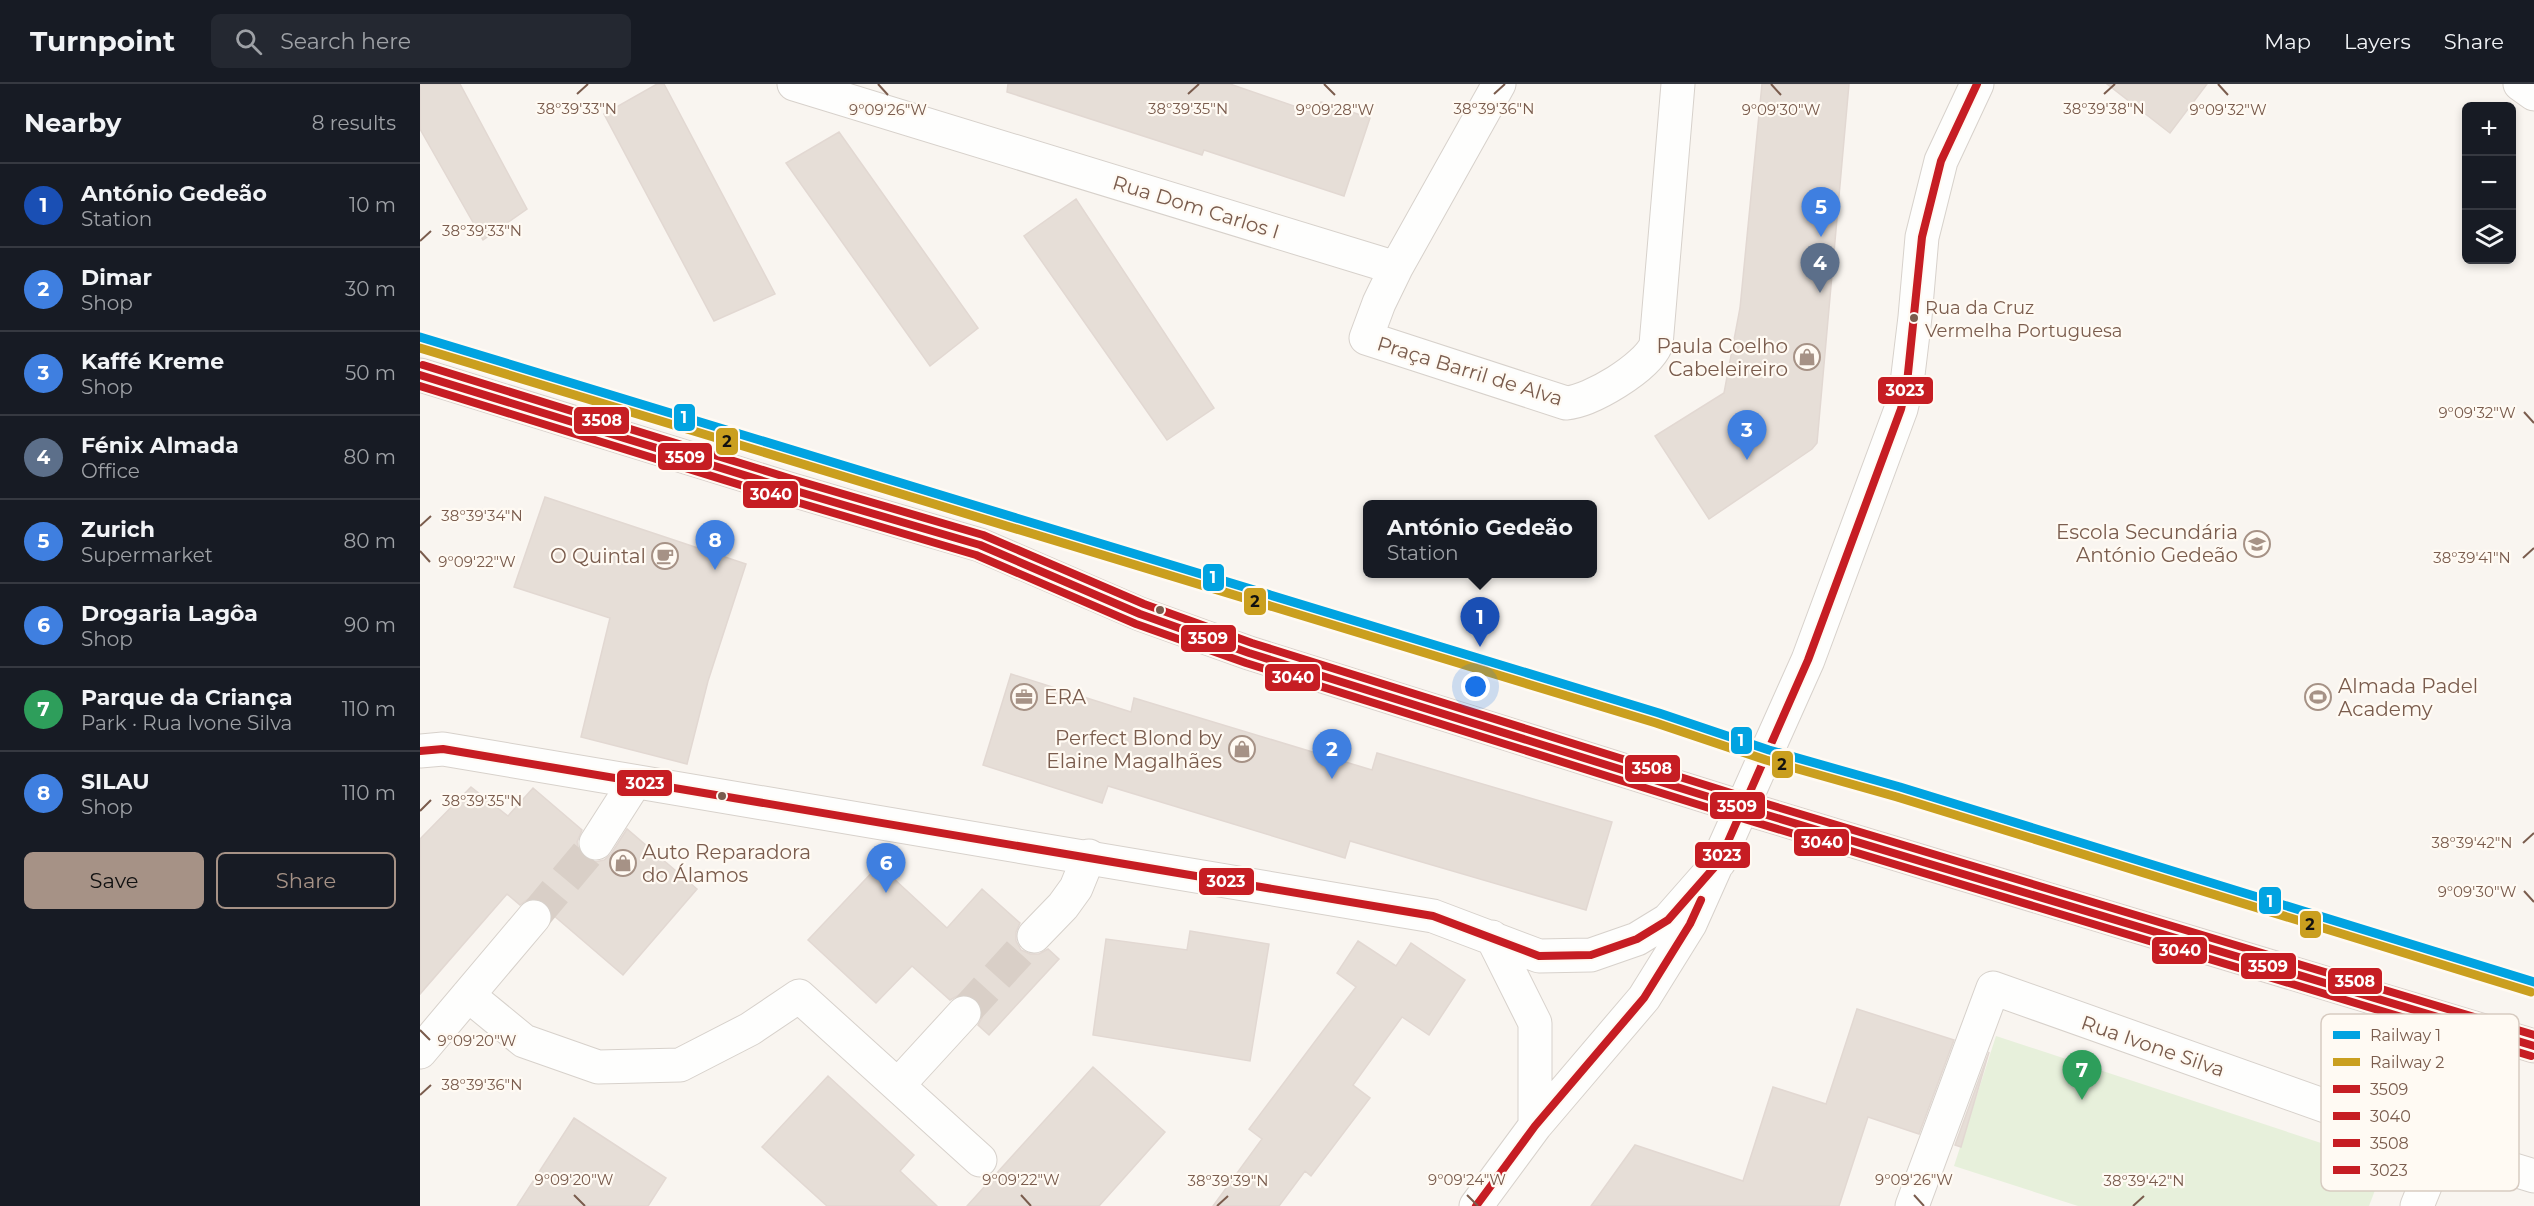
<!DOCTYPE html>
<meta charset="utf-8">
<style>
body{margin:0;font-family:Montserrat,sans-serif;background:#242831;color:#f1f3f6}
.controls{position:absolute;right:18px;top:18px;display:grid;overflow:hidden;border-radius:9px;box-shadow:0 3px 9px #0003}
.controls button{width:54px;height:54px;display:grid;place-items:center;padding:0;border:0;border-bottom:2px solid #363941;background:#171b24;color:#f1f3f6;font:30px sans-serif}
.you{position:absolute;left:1056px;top:603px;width:21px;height:21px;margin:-15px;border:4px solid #fff;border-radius:50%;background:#1a73e8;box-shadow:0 0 0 9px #1a73e833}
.badge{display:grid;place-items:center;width:39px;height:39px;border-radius:50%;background:#a69286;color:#fff;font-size:20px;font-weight:700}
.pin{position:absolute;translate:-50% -50px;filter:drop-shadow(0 2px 3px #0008)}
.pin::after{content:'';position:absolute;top:32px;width:21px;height:18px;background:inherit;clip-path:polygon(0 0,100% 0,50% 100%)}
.popup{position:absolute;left:943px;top:416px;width:234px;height:78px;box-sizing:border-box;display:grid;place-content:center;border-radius:9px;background:#171b24;filter:drop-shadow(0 2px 4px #0005);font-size:20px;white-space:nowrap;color:#9ea1a6}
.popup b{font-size:22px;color:#f1f3f6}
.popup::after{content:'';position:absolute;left:50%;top:100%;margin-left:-12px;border:12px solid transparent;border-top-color:#171b24}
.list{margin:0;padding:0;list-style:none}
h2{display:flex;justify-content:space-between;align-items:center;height:78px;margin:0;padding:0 24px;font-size:26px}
h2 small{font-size:20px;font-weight:400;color:#9ea1a6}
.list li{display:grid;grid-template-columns:39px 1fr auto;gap:18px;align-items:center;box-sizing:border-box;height:84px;padding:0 24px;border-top:2px solid #363941}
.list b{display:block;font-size:22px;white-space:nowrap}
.list p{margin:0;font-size:20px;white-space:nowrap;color:#9ea1a6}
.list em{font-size:20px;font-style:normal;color:#9ea1a6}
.actions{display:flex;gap:12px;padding:18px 24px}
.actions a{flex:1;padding:14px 0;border:2px solid #a69286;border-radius:9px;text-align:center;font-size:21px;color:#a69286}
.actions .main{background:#a69286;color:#111}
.icon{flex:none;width:33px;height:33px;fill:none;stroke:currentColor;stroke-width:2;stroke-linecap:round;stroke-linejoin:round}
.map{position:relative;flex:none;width:2114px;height:1122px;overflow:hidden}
header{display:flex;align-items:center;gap:36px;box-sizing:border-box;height:84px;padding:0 30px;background:#171b24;border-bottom:2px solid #363941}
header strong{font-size:28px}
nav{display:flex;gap:33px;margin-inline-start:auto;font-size:21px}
.search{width:420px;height:54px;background:#242831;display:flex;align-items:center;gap:15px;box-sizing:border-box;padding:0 21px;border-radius:9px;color:#9ea1a6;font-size:22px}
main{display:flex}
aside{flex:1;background:#171b24}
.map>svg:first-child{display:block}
</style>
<header>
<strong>Turnpoint</strong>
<div class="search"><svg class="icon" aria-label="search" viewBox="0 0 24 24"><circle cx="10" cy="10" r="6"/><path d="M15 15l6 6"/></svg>Search here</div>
<nav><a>Map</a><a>Layers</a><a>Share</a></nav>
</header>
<main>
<aside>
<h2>Nearby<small>8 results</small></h2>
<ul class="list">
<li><span class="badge" style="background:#1a4fb4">1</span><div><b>António Gedeão</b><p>Station</p></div><em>10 m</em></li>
<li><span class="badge" style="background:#3f7fe0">2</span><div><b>Dimar</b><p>Shop</p></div><em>30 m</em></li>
<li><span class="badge" style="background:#3f7fe0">3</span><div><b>Kaffé Kreme</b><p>Shop</p></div><em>50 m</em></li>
<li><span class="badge" style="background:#5c6f8a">4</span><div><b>Fénix Almada</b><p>Office</p></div><em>80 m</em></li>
<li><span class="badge" style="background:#3f7fe0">5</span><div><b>Zurich</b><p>Supermarket</p></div><em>80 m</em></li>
<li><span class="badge" style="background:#3f7fe0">6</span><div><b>Drogaria Lagôa</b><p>Shop</p></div><em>90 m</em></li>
<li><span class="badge" style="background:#2e9e5b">7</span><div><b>Parque da Criança</b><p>Park · Rua Ivone Silva</p></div><em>110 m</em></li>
<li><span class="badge" style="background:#3f7fe0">8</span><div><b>SILAU</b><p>Shop</p></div><em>110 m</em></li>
</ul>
<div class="actions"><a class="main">Save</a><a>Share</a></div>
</aside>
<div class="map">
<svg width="2114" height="1122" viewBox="0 0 2114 1122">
<rect width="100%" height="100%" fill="#f9f5f0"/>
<!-- green -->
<path fill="#e7f0db" d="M1576,952L1965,1080L1949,1122H1658L1534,1082Z"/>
<!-- building -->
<path fill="#e6ded7" stroke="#e2d8d2" stroke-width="1.5" d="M0,0H40L107,125L63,156L0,45Z
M237,0H244L355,210L294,237L184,30Z
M588,0H810L897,30L901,18L950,34L924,112L784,66L782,71L587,8Z
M1342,0H1429L1397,359L1392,365L1289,435L1235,352L1304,309L1320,224Z
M1687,0H1787L1750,49Z
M419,48L558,244L510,282L366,79Z
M656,115L794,324L747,356L604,152Z
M125,413L326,480L288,597L267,680L161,653L190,534L94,503Z
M591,590L711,628L714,614L952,686L957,669L1192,738L1166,826L930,757L925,774L688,702L682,719L563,681Z
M51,703L88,732L113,704L162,746L157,758L159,767L165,774L175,778L184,776L191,770L207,745L277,805L203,891L132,830L126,818L117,815H108L100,821L87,810L0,910V755Z
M459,781L527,844L562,805L600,839L596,848V857L601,866L610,870H619L628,865L639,875L569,951L558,941L562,934V924L556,915L549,911H539L530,916L492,882L456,919L388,856Z
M770,847L849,860L830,977L673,951L686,855L767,866Z
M938,857L976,882L991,859L1045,896L1009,951L982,933L933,1001L950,1014L891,1092L885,1087L859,1122H793L842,1055L829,1045L936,903L917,889Z
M1437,925L1534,956L1499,1050L1448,1033L1419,1122H1171L1215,1061L1323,1097L1353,1003L1406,1020Z
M1569,968L1541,1063L1535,1061Z
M673,983L745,1048L679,1122H547Z
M408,992L494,1071L480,1087L517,1122H407L342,1063Z
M154,1034L246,1094L228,1122H97Z"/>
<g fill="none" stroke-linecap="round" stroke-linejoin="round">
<!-- minor-tunnel -->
<path stroke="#d9cfc7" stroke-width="33" stroke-dasharray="33 16" stroke-linecap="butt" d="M114,833L176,759
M544,929L614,852"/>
<defs>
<path id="minor" d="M374,0L976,184
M1079,0L976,184L959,219L946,254L1146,319C1171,317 1226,284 1236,261L1258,0
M2100,0L2114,10
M176,759L215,698
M614,852L643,822L656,804L669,772
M48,911L104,957L178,983L260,981L330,945L379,912L560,1076
M0,968L114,833
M478,1001L544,929
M1492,1122L1573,904L2032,1067L2114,1092
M1997,1122L2007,1097L2032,1067"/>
<path id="tertiary" d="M0,667L23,665L1013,832L1119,872L1171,871L1217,855L1248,836L1299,778
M1072,853L1115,939V1042
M1056,1122L1115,1042L1224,914L1270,840L1388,576L1481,325L1487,299L1495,233L1502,153L1521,77L1557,0"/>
<path id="primary" d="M0,291L369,405L560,461L720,530L829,569L1324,724L2114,962"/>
</defs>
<!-- minor casing -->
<use href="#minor" stroke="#d7d1cb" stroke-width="35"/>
<!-- tertiary casing -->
<use href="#tertiary" stroke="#d7d1cb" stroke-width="35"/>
<!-- primary casing -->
<use href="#primary" stroke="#dad1cc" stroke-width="35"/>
<!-- minor -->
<use href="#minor" stroke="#fefefd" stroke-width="33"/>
<!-- tertiary -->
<use href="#tertiary" stroke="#fefefd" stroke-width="33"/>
<!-- primary -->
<use href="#primary" stroke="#f3eee8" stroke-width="33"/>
<defs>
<path id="bus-1" d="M0,291L369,405L560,461L720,530L829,569L1324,724L2114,962"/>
<path id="bus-2" d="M0,302L366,415L556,471L716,540L826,579L1321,734L2111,972"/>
<path id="bus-3" d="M3,281L372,395L563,451L724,520L832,559L1327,714L2114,951"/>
<path id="bus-4" d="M0,667L23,665L1013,832L1119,872L1171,871L1217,855L1248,836L1299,778L1388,576L1481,325L1487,299L1502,153L1521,77L1557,0
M1056,1122L1115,1042L1224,914L1270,840L1281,816"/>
</defs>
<!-- bus-1 casing -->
<use href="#bus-1" stroke="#fffaf3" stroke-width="12"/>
<!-- bus-2 casing -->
<use href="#bus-2" stroke="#fffaf3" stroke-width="12"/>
<!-- bus-3 casing -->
<use href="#bus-3" stroke="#fffaf3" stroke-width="12"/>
<!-- bus-4 casing -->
<use href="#bus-4" stroke="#fffaf3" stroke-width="12"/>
<!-- bus-1 -->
<use href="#bus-1" stroke="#c61d23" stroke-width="8"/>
<!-- bus-2 -->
<use href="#bus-2" stroke="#c61d23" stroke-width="8"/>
<!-- bus-3 -->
<use href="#bus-3" stroke="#c61d23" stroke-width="8"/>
<!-- bus-4 -->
<use href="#bus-4" stroke="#c61d23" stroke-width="8"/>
<defs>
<path id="rail-1" d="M0,253L1239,629L1349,666L1480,703L2114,898"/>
<path id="rail-2" d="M0,264L1236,639L1346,676L1477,713L2111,908"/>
</defs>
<!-- rail-1 casing -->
<use href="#rail-1" stroke="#fffaf3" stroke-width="14"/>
<!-- rail-2 casing -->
<use href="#rail-2" stroke="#fffaf3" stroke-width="14"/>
<!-- rail-1 -->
<use href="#rail-1" stroke="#01a3e1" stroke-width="9"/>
<!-- rail-2 -->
<use href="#rail-2" stroke="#ca9f1f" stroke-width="9"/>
</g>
<!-- ticks -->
<path fill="none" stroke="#7a5c4d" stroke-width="2" d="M458,0L468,11M904,0L915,11M1351,0L1361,11M1798,0L1808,11M157,10L168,0M768,10L779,0M1074,10L1085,0M1684,10L1695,0M0,157L11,147M2104,328L2114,339M0,442L11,432M0,467L10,478M2103,474L2114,464M0,727L11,716M2103,759L2114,749M2104,807L2114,818M0,946L10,956M0,1011L11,1001M154,1111L165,1122M601,1111L611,1122M1047,1111L1058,1122M1494,1111L1504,1122M797,1122L808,1112M1713,1122L1724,1112"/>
<!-- icons -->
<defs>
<symbol id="shop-ring" viewBox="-11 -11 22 22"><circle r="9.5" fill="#fffaf3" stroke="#a69286" stroke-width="1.5"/><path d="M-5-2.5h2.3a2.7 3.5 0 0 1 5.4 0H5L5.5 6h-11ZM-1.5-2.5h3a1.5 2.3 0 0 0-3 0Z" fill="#a69286"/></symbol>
<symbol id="school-ring" viewBox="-11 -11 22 22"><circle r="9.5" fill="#fffaf3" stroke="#a69286" stroke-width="1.5"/><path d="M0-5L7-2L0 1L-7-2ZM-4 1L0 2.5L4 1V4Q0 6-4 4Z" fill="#a69286"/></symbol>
<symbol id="cafe-ring" viewBox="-11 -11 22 22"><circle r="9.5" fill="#fffaf3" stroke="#a69286" stroke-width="1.5"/><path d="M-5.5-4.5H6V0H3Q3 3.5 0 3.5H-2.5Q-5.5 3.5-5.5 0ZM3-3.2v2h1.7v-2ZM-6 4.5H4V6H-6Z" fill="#a69286"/></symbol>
<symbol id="office-ring" viewBox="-11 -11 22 22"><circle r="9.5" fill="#fffaf3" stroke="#a69286" stroke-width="1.5"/><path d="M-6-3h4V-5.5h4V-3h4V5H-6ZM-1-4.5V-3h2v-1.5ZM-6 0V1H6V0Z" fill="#a69286"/></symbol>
<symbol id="stadium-ring" viewBox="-11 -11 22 22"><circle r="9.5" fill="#fffaf3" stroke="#a69286" stroke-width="1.5"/><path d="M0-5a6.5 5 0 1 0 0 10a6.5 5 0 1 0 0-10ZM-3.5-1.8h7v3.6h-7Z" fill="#a69286"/></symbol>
</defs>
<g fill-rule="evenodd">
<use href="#shop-ring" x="1372" y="258" width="30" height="30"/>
<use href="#school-ring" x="1822" y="445" width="30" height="30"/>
<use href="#cafe-ring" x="230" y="457" width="30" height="30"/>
<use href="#office-ring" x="589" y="598" width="30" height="30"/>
<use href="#stadium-ring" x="1883" y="598" width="30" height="30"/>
<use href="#shop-ring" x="807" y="650" width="30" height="30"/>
<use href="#shop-ring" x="188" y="764" width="30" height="30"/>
</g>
<!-- markers -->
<g fill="#7a5c4d" stroke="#fffaf3" stroke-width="2">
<circle cx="1494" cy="234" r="5"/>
<circle cx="740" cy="526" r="5"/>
<circle cx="302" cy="712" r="5"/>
</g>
<g text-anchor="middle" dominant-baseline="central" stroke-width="4.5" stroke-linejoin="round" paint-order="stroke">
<!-- bus labels -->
<g font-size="18" fill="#7a5c4d" stroke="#fffaf3" text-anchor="start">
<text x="1505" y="224">Rua da Cruz<tspan x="1505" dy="23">Vermelha Portuguesa</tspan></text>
</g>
<!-- street labels -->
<g font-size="20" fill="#7a5c4d" stroke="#fffaf3">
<text transform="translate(776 123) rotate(17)">Rua Dom Carlos I</text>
<text transform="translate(1050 287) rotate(17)">Praça Barril de Alva</text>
<text transform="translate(1733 962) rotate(19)">Rua Ivone Silva</text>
</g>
<!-- poi labels -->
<g font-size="20" fill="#7a5c4d" stroke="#fffaf3" text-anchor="end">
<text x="1368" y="262">Paula Coelho<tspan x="1368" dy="23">Cabeleireiro</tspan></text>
<text x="1818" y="448">Escola Secundária<tspan x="1818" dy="23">António Gedeão</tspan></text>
<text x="226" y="472">O Quintal</text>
<text x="1918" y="602" text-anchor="start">Almada Padel<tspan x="1918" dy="23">Academy</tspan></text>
<text x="624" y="613" text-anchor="start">ERA</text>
<text x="802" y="654">Perfect Blond by<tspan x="802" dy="23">Elaine Magalhães</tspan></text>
<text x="222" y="768" text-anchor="start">Auto Reparadora<tspan x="222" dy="23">do Álamos</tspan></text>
</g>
</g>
<!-- legend -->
<rect x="1901" y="930" width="198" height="177" rx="9" fill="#fffaf3" stroke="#d7cbc1" stroke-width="1.5"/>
<rect x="1913" y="947" width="27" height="8" fill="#01a3e1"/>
<rect x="1913" y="974" width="27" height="8" fill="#ca9f1f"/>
<rect x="1913" y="1001" width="27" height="8" fill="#c61d23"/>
<rect x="1913" y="1028" width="27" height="8" fill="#c61d23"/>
<rect x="1913" y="1055" width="27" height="8" fill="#c61d23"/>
<rect x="1913" y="1082" width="27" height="8" fill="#c61d23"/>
<g font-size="16" fill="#7a5c4d">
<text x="1950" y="957">Railway 1</text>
<text x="1950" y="984">Railway 2</text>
<text x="1950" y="1011">3509</text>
<text x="1950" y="1038">3040</text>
<text x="1950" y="1065">3508</text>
<text x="1950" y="1092">3023</text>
</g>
<g font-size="15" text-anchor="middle" fill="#7a5c4d" stroke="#fffaf3" stroke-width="4.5" stroke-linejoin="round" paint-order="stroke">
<text x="157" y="30">38°39'33"N</text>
<text x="768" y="30">38°39'35"N</text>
<text x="1074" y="30">38°39'36"N</text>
<text x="1684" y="30">38°39'38"N</text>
<text x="468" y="31">9°09'26"W</text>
<text x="915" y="31">9°09'28"W</text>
<text x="1361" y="31">9°09'30"W</text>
<text x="1808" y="31">9°09'32"W</text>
<text x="62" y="152">38°39'33"N</text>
<text x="2057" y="334">9°09'32"W</text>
<text x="62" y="437">38°39'34"N</text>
<text x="2052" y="479">38°39'41"N</text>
<text x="57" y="483">9°09'22"W</text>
<text x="62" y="722">38°39'35"N</text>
<text x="2052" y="764">38°39'42"N</text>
<text x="2057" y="813">9°09'30"W</text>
<text x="57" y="962">9°09'20"W</text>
<text x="62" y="1006">38°39'36"N</text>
<text x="154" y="1101">9°09'20"W</text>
<text x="601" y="1101">9°09'22"W</text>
<text x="1047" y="1101">9°09'24"W</text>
<text x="1494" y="1101">9°09'26"W</text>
<text x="808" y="1102">38°39'39"N</text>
<text x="1724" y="1102">38°39'42"N</text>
</g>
<g stroke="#fffaf3" stroke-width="2">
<rect x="1457" y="292" width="57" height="29" rx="6" fill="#c61d23"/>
<rect x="253" y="319" width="23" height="29" rx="6" fill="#01a3e1"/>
<rect x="153" y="322" width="57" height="29" rx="6" fill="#c61d23"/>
<rect x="295" y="343" width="24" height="29" rx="6" fill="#ca9f1f"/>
<rect x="237" y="358" width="56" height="29" rx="6" fill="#c61d23"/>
<rect x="322" y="396" width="57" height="29" rx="6" fill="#c61d23"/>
<rect x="782" y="479" width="23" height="29" rx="6" fill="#01a3e1"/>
<rect x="823" y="503" width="24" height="29" rx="6" fill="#ca9f1f"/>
<rect x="760" y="540" width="57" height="29" rx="6" fill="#c61d23"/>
<rect x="844" y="579" width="57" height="29" rx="6" fill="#c61d23"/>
<rect x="1310" y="642" width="23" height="29" rx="6" fill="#01a3e1"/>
<rect x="1351" y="666" width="23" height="29" rx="6" fill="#ca9f1f"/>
<rect x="1204" y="670" width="57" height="29" rx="6" fill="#c61d23"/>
<rect x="196" y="685" width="57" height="28" rx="6" fill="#c61d23"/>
<rect x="1289" y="707" width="57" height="29" rx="6" fill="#c61d23"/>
<rect x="1373" y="744" width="57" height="29" rx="6" fill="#c61d23"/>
<rect x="1274" y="757" width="57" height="28" rx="6" fill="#c61d23"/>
<rect x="778" y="783" width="57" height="29" rx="6" fill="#c61d23"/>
<rect x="1838" y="802" width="24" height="29" rx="6" fill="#01a3e1"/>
<rect x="1879" y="826" width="23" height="29" rx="6" fill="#ca9f1f"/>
<rect x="1731" y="852" width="57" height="29" rx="6" fill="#c61d23"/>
<rect x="1820" y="868" width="57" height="28" rx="6" fill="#c61d23"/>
<rect x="1907" y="883" width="56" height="28" rx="6" fill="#c61d23"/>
</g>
<g font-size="16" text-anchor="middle" font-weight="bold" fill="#fff">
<text x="1485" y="312">3023</text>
<text x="264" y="339">1</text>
<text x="182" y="342">3508</text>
<text x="265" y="379">3509</text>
<text x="351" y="416">3040</text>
<text x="793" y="499">1</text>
<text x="788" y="560">3509</text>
<text x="873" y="599">3040</text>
<text x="1321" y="662">1</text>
<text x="1232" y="690">3508</text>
<text x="225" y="705">3023</text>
<text x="1317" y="728">3509</text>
<text x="1402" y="764">3040</text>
<text x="1302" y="777">3023</text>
<text x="806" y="803">3023</text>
<text x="1850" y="823">1</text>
<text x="1760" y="872">3040</text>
<text x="1848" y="888">3509</text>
<text x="1935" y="903">3508</text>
</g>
<g font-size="16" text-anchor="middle" font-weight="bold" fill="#111">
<text x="307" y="363">2</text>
<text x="835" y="523">2</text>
<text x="1362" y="686">2</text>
<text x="1890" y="846">2</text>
</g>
</svg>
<div class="controls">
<button>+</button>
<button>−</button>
<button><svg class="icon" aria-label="layers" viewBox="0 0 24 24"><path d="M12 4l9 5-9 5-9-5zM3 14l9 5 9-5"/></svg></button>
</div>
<div class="you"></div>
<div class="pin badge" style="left:1060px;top:563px;background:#1a4fb4">1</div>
<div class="popup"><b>António Gedeão</b>Station</div>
<div class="pin badge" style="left:912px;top:695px;background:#3f7fe0">2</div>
<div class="pin badge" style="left:1327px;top:376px;background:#3f7fe0">3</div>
<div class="pin badge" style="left:1400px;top:209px;background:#5c6f8a">4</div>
<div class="pin badge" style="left:1401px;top:153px;background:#3f7fe0">5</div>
<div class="pin badge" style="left:466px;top:809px;background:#3f7fe0">6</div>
<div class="pin badge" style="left:1662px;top:1016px;background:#2e9e5b">7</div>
<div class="pin badge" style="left:295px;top:486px;background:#3f7fe0">8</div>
</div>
</main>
